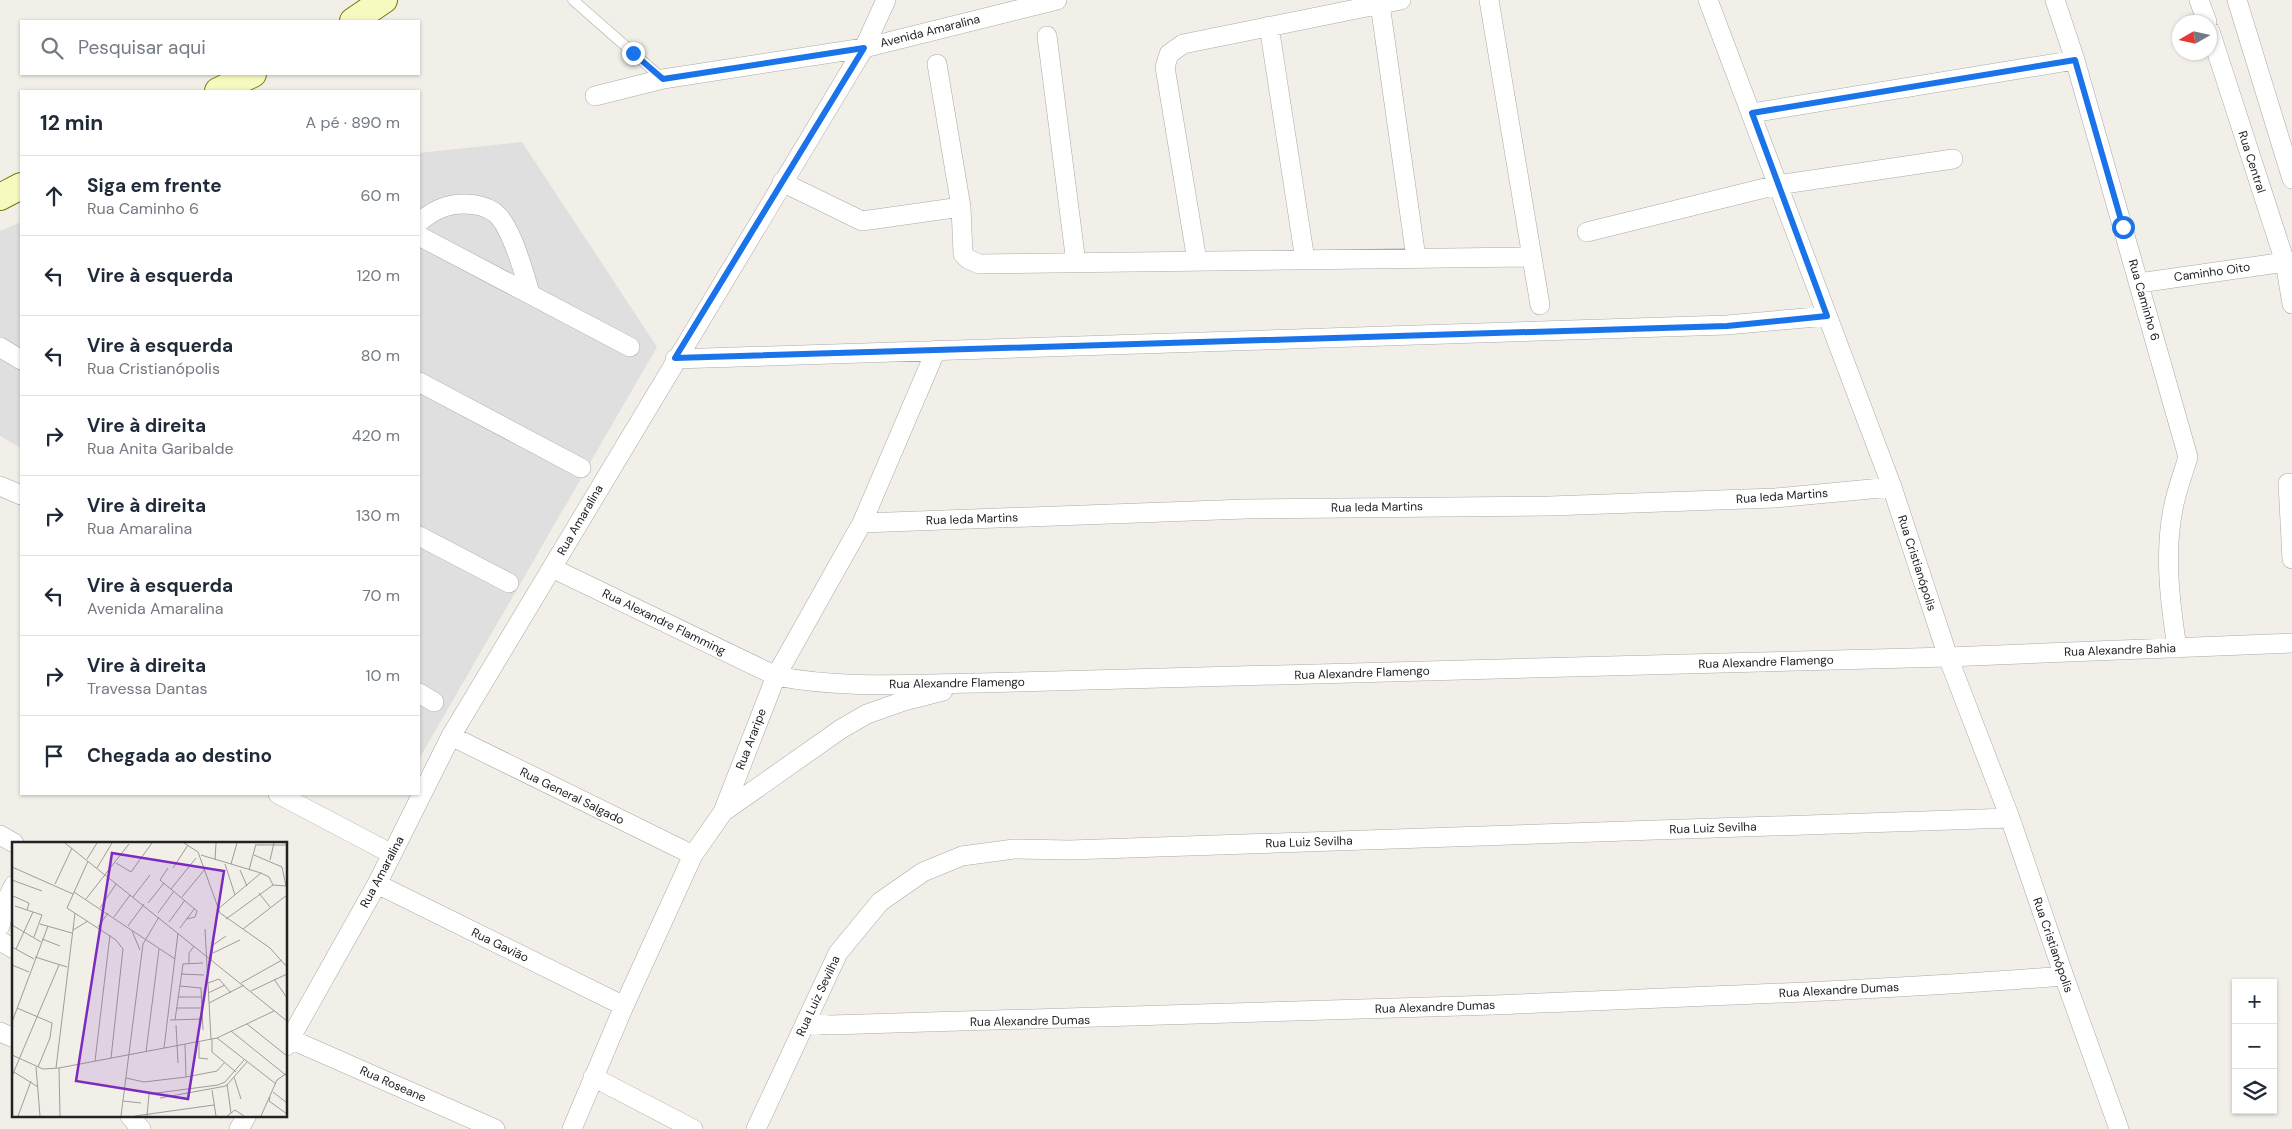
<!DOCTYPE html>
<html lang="pt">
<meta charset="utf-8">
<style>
body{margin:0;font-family:"DM Sans",sans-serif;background:#f6f6f7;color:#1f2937}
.controls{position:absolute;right:15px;bottom:15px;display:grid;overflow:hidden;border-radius:0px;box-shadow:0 1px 4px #0004}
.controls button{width:45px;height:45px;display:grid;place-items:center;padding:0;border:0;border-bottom:1px solid #e0e1e3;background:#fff;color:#1f2937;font:25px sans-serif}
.compass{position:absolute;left:2172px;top:15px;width:45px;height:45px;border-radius:50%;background:#fff;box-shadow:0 1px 4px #0004;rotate:261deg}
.stop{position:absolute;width:15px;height:15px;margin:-11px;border:4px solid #1a73e8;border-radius:50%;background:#fff}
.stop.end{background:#1a73e8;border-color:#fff;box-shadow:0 1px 5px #0008}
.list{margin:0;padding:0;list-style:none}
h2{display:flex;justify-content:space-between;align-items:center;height:65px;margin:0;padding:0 20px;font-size:21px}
h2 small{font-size:16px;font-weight:400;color:#747a83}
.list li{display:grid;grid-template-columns:32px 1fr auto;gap:15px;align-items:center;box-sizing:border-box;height:80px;padding:0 20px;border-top:1px solid #e0e1e3}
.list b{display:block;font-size:19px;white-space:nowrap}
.list p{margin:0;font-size:16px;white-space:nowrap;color:#747a83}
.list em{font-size:16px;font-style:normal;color:#747a83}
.icon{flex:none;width:28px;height:28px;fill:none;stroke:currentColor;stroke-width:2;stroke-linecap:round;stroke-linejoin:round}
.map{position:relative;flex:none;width:2292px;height:1129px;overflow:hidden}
.search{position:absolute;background:#fff;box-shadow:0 1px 4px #0004;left:20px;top:20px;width:400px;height:55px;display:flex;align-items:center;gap:12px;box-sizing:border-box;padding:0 18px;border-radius:0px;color:#747a83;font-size:19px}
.panel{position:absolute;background:#fff;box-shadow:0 1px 4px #0004;left:20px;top:90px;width:400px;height:705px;border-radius:0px}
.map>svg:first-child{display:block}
</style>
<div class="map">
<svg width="2292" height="1129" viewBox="0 0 2292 1129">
<rect width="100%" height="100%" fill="#f2efe9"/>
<!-- residential -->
<path fill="#e0dfdf" d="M522,142L657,347L419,759V153Z
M21,222V448L0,436V231Z"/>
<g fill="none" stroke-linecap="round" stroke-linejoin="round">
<defs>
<path id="lane" d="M573,0L663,79"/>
<path id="street" d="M1489,0L1540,305
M1708,0L1892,487L1948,657L2010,818L2064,976L2119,1129
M2055,0L2075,60L2188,457C2183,474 2176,492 2173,509C2164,555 2170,602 2177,648
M2199,0L2207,22
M2237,0L2292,179
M1380,4L1416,258
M1269,26L1305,260
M2210,31L2285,262L2292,304
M1047,36L1076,263
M937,64L961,207L963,254L968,259L979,264L1532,257
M595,96L663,79L864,48L1057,0
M1752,113L2075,60
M782,182L862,221L961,207
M419,222C433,211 445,204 464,204C474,204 485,206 494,212C511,224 524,273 530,293
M1587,232L1777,185L1953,159
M419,236L630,347
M1197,261L1165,67L1169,54L1183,44L1401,0
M2139,283L2285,262L2292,264
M0,347L21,360
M675,359L1727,325L1827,316
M419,382L581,468
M2288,483L2292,559
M0,486L21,495
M862,523L1246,509L1550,506L1775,498L1892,487
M419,536L509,583
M552,568L776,676C842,689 911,684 978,683L1948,657L2292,643
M419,693L434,702
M451,736L693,855
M278,794L392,854
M723,812L841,729L867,714L904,701L943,691
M0,835L14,843
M377,884L624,1006
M0,926L6,901L14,885
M0,941L14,949
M805,1023L830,1025C1051,1020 1272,1013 1494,1005C1684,997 1874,991 2064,976
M0,1032L14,1038
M290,1039L495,1129
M286,1046L377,884L451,736L864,48L886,0
M593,1077L693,1129
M129,1115L141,1129
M239,1129L247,1115
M572,1129L624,1006L693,855L723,812L776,676L862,523L936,350
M756,1129L838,953L880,902L923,872L962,856L1014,849L1070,850L2010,818"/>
<path id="secondary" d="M353,21L384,0
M218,91L253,74
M0,197L21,186"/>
</defs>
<!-- lane casing -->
<use href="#lane" stroke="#a9a9a9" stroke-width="11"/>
<!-- street casing -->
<use href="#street" stroke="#a9a9a9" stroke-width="20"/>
<!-- secondary casing -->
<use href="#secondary" stroke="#707d05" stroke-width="28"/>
<!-- lane -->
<use href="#lane" stroke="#fff" stroke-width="10"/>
<!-- street -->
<use href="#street" stroke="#fff" stroke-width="19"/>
<!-- secondary -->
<use href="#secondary" stroke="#f7fabf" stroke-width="26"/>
</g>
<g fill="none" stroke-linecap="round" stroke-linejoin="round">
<!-- route -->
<path stroke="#1a73e8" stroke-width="6" d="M633,53L663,79L864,48L675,358L1727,326L1827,316L1752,113L2075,60L2123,227"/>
</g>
<g text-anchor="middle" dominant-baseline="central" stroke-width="4" stroke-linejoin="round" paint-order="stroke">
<!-- street labels -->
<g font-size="12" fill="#222" stroke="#fff">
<text transform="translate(930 31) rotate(-14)">Avenida Amaralina</text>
<text transform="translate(2252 162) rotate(72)">Rua Central</text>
<text transform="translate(2212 272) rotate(-8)">Caminho Oito</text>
<text transform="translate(2144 300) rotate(74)">Rua Caminho 6</text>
<text transform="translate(1782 496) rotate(-4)">Rua Ieda Martins</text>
<text transform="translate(1377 507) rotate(-1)">Rua Ieda Martins</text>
<text transform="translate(972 519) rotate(-2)">Rua Ieda Martins</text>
<text transform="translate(580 520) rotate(-60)">Rua Amaralina</text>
<text transform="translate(1917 563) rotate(72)">Rua Cristianópolis</text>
<text transform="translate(664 622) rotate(26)">Rua Alexandre Flamming</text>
<text transform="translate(2120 650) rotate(-2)">Rua Alexandre Bahia</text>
<text transform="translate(1766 662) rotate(-2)">Rua Alexandre Flamengo</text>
<text transform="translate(1362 673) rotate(-2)">Rua Alexandre Flamengo</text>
<text transform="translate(957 683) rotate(-1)">Rua Alexandre Flamengo</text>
<text transform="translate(751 739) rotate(-69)">Rua Araripe</text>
<text transform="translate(572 796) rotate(26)">Rua General Salgado</text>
<text transform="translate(1713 828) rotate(-2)">Rua Luiz Sevilha</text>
<text transform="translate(1309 842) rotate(-2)">Rua Luiz Sevilha</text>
<text transform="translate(382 872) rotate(-62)">Rua Amaralina</text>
<text transform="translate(500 945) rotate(26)">Rua Gavião</text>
<text transform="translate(2053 945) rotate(71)">Rua Cristianópolis</text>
<text transform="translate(1839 990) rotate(-3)">Rua Alexandre Dumas</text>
<text transform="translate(818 996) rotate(-65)">Rua Luiz Sevilha</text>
<text transform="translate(1435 1007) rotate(-2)">Rua Alexandre Dumas</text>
<text transform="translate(1030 1021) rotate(-1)">Rua Alexandre Dumas</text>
<text transform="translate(393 1084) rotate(24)">Rua Roseane</text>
</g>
</g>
<!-- overview -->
<g transform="translate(12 842)">
<rect width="275" height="275" fill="#f2efe9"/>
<path fill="none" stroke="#9f9d99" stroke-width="1" d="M53,1L275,179M172,1L186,10L208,71L258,106L275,125M244,3H275M189,13L249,31L257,35L261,43L275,44M242,13L270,25L274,44M75,17L85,1M203,18L204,1M258,18L262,1M76,19L55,66L104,98L111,107L99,216M104,21L119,30L140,1M213,22L223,53M219,22L225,1M0,25L61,52M85,26L100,1M156,26L148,38L185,69L183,75L175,77M161,26L176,3M228,28L235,44M237,28L244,2M0,38L30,49M43,42L60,6M159,47L184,16M62,50L163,117M247,51L258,65M1,54L17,61L15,68M121,55L138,33M170,55L193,27M74,57L117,2M136,61L152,41M3,64L30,73L22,95M88,66L104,42M206,67L249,31M146,71L162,49M102,75L118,53M214,77L261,43M157,80L173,58M28,82L60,91M0,83L29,100M116,84L132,62M86,85L96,71M168,86L183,66M193,87L199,197M231,87L275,53M61,88L76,79M120,89L128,108M30,97L48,104M0,105L22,117M4,107L21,70M201,111L228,98M23,115L55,125M199,118L201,103L214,94M177,122V111L182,104M0,123L17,130M169,132L192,133M262,137L275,156M196,141L207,137L219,151M229,141L270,118M168,144L189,146L191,188M239,149L275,132M196,151L213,143M166,155H190M197,161L232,143M5,166L40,181L38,196L26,225M164,166H190M158,178L191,177M163,178L171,122L191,121M0,180L36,84M235,182L275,214M164,183L166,221M219,189L275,234M205,196L264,242M200,197V210L224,230M187,199V216L196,217M173,202L174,235M152,206L166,91M134,210L147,107M0,213L31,227L47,226L205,196L262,169M83,219L98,93M24,225L28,274M44,226L63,71M47,226L48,274M2,230L26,245M0,234L47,123M222,235L229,257M114,236L132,240L174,235L205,229L213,220M215,242L219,271M112,247L128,249M200,248L204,274M261,250L275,261M258,255L257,259L275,272M148,256L214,244L235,220M111,259L129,261M6,274L19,239M109,274L131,102L147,75M123,274L202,263M135,274L137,252L206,243L213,240L232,218M215,274L223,268L232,274M249,274L265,238L275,231"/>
<path fill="#7b2cbf" fill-opacity="0.15" stroke="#7b2cbf" stroke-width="2.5" d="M100,11L212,29L176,257L64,239Z"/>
<rect width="275" height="275" fill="none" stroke="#222" stroke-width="2.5"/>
</g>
</svg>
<div class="controls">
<button>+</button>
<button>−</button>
<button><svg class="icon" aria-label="layers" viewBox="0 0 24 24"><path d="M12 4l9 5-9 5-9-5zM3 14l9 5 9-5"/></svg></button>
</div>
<svg class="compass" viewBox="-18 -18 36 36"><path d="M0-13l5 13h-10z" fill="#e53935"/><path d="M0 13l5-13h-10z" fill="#747a83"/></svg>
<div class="stop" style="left:2123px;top:227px"></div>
<div class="stop end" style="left:633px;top:53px"></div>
<div class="search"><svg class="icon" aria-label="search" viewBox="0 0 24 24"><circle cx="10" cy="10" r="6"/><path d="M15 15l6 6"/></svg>Pesquisar aqui</div>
<section class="panel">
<h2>12 min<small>A pé · 890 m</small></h2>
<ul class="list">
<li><svg class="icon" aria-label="ahead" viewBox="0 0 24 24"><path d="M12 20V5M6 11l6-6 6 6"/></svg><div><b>Siga em frente</b><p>Rua Caminho 6</p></div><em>60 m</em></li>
<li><svg class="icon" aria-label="left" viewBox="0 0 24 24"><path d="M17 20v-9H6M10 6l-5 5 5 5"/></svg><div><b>Vire à esquerda</b></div><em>120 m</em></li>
<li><svg class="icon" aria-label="left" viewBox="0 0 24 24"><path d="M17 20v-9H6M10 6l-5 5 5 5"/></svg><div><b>Vire à esquerda</b><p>Rua Cristianópolis</p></div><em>80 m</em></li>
<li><svg class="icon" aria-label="right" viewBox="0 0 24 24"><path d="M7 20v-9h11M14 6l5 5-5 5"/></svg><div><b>Vire à direita</b><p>Rua Anita Garibalde</p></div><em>420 m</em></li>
<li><svg class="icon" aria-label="right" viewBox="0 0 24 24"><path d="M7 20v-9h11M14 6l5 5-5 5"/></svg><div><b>Vire à direita</b><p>Rua Amaralina</p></div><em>130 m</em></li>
<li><svg class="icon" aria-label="left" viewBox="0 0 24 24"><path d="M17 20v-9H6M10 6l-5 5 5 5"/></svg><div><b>Vire à esquerda</b><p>Avenida Amaralina</p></div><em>70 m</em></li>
<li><svg class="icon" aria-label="right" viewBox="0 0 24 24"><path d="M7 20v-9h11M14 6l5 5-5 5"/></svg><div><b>Vire à direita</b><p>Travessa Dantas</p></div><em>10 m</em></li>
<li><svg class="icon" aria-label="arrive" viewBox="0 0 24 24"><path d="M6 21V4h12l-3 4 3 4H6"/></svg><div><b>Chegada ao destino</b></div></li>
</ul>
</section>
</div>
